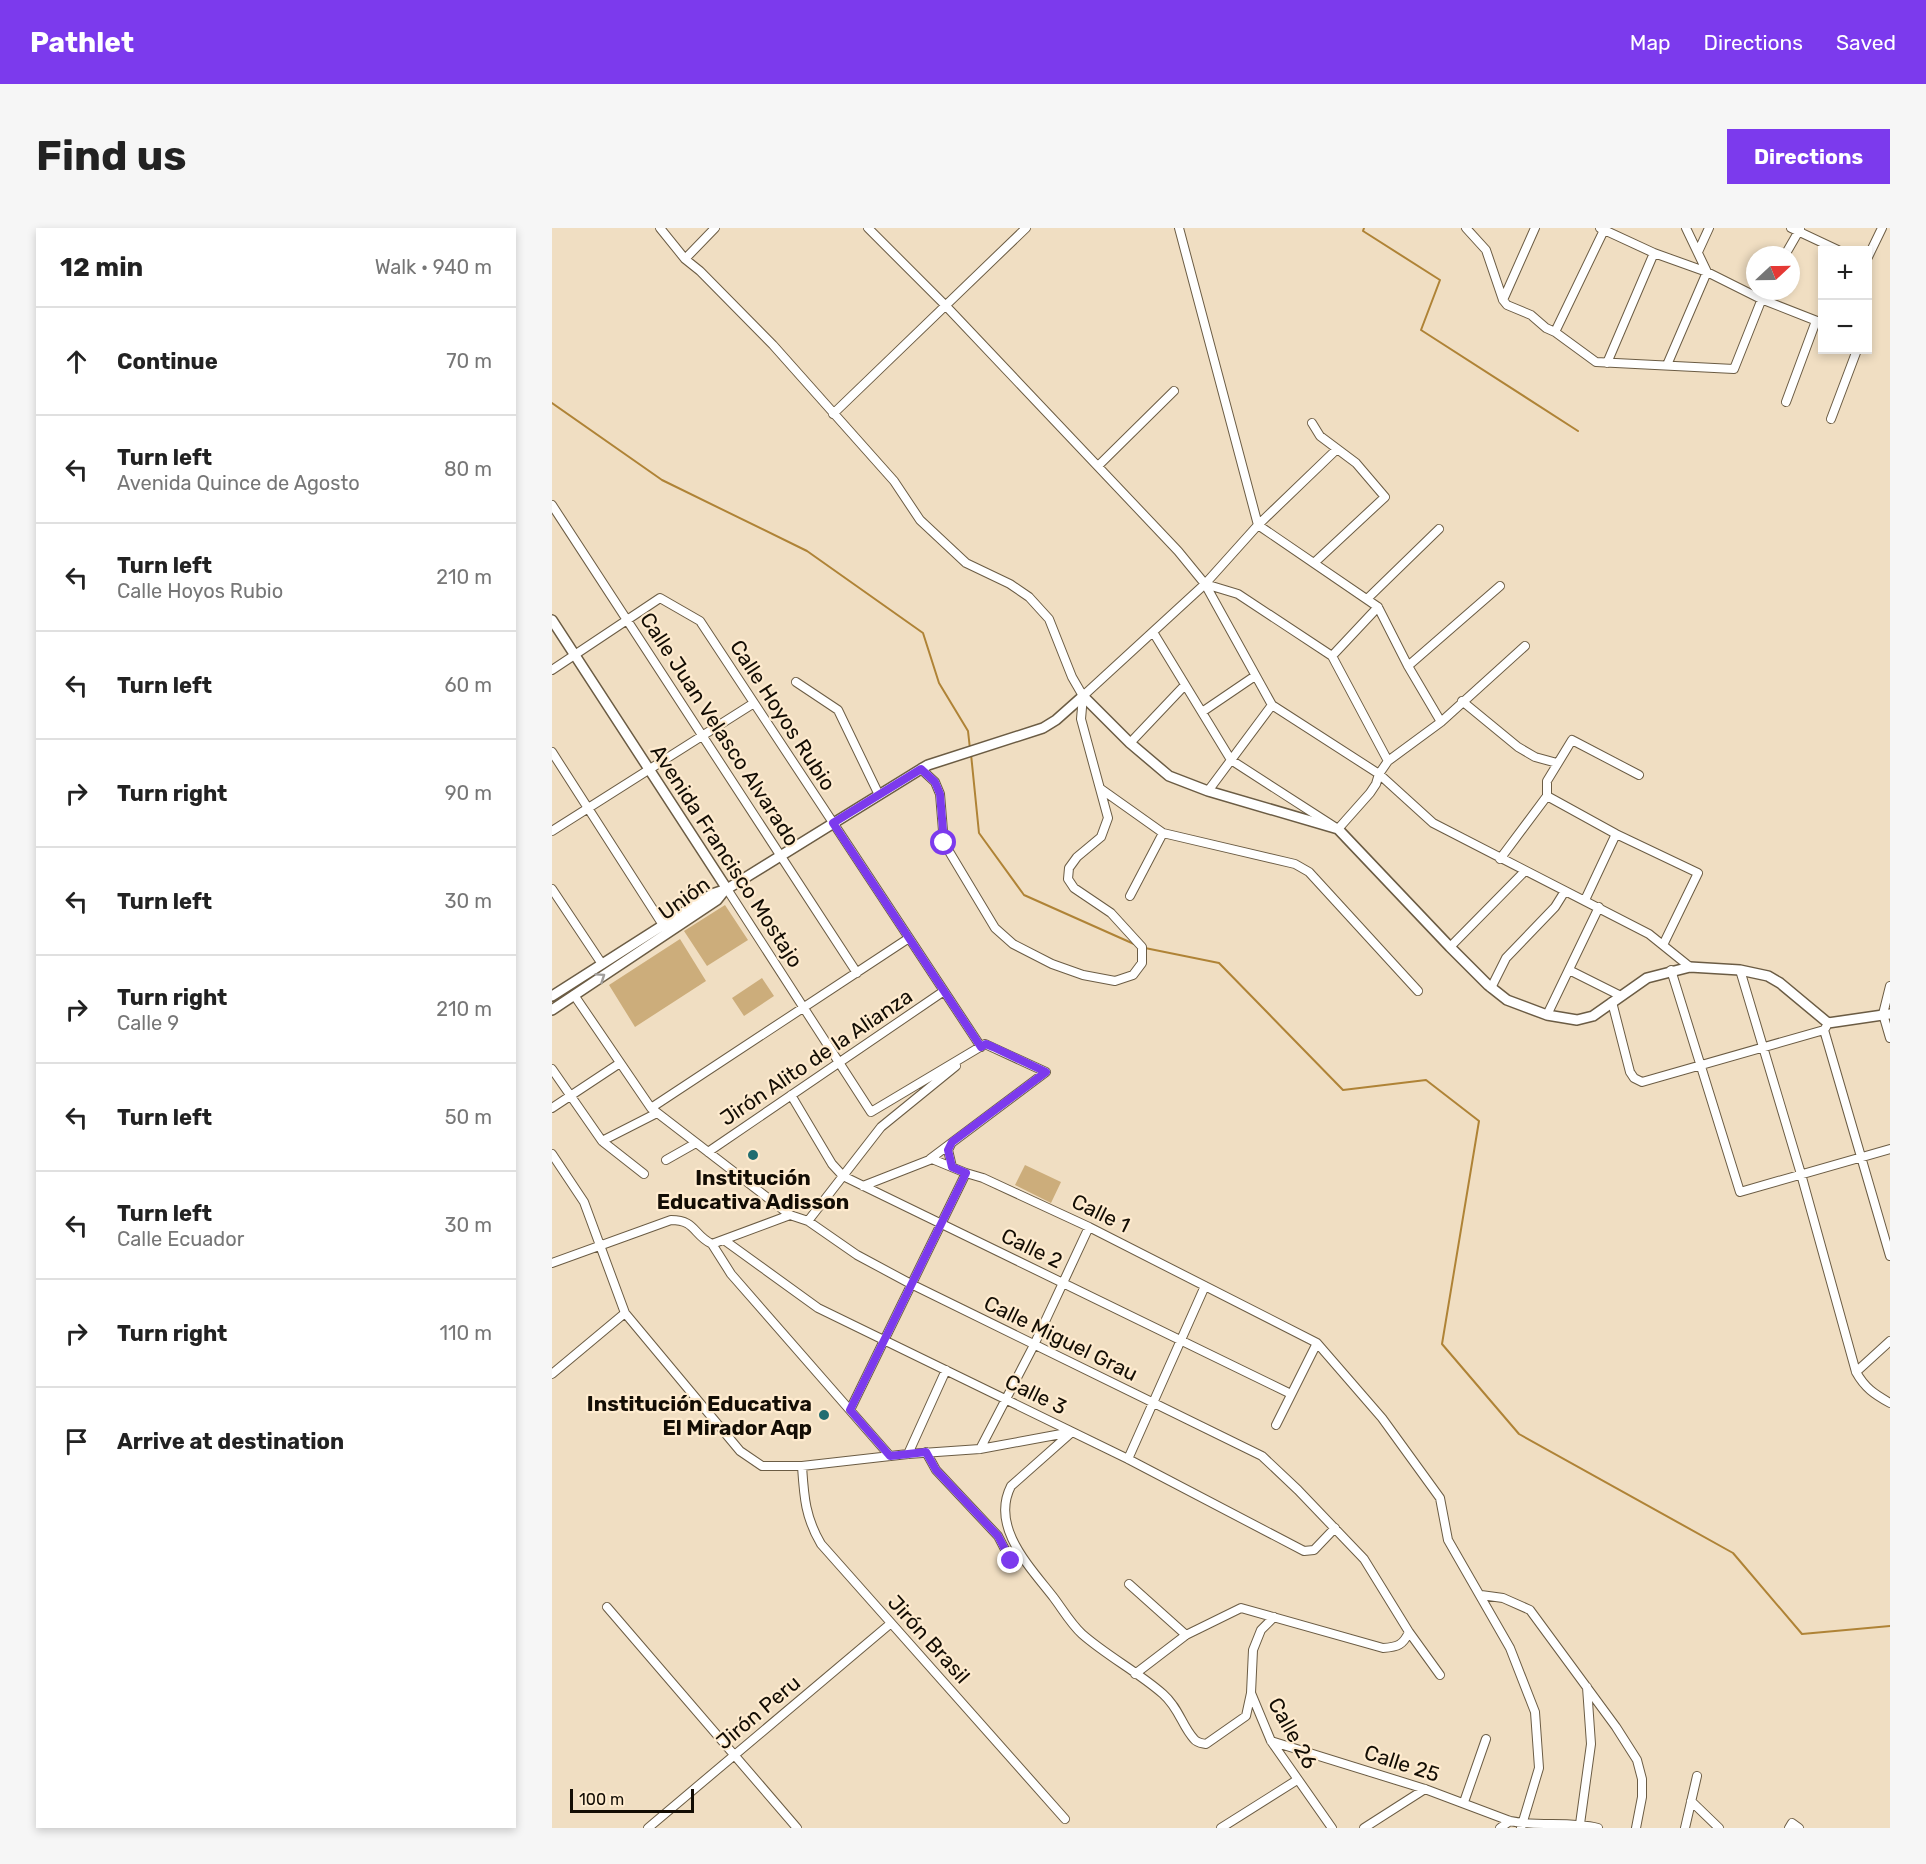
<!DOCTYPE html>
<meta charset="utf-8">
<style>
body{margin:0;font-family:Rubik,sans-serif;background:#f6f6f6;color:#222}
.controls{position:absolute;right:18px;top:18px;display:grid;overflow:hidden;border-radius:0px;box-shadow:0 3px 9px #0003}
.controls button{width:54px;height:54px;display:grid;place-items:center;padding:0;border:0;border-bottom:2px solid #e0e0e0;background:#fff;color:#222;font:30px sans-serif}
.compass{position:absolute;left:1194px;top:18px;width:54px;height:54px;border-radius:50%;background:#fff;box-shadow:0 3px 9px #0003;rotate:68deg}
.scale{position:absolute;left:18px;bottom:15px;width:124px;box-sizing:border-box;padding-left:6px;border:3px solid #130d04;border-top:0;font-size:16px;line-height:21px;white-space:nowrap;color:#130d04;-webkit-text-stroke:4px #feebcf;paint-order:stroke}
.stop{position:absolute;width:18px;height:18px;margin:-14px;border:4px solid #7c3aed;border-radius:50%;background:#fff}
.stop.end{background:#7c3aed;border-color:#fff;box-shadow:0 2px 6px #0008}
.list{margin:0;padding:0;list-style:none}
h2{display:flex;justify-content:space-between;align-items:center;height:78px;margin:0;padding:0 24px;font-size:26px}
h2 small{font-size:20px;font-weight:400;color:#767676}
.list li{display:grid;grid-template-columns:39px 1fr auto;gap:18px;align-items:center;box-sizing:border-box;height:108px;padding:0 24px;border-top:2px solid #e0e0e0}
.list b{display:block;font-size:22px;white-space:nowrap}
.list p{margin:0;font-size:20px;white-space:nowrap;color:#767676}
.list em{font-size:20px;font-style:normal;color:#767676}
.icon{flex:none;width:33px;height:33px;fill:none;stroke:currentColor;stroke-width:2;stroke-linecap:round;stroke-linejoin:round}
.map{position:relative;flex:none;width:1338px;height:1600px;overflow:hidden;border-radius:0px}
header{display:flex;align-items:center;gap:36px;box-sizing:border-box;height:84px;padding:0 30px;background:#7c3aed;color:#fff}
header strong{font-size:28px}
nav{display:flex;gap:33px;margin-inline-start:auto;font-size:21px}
.intro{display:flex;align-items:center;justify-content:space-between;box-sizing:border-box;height:144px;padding:0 36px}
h1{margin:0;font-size:42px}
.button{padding:15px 27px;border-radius:0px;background:#7c3aed;color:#fff;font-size:21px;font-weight:700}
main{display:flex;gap:36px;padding:0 36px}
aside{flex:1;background:#fff;border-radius:0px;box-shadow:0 3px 9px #0003}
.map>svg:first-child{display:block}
</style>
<header>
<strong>Pathlet</strong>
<nav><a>Map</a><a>Directions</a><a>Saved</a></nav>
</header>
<div class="intro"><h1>Find us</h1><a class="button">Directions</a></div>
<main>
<aside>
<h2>12 min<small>Walk · 940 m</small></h2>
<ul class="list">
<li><svg class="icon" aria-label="ahead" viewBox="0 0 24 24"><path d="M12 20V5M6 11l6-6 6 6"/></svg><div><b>Continue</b></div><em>70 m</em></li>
<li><svg class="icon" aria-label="left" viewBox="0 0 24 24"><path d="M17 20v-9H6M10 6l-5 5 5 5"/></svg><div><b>Turn left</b><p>Avenida Quince de Agosto</p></div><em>80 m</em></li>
<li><svg class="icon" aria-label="left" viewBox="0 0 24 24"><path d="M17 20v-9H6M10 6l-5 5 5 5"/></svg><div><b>Turn left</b><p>Calle Hoyos Rubio</p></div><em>210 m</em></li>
<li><svg class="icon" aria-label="left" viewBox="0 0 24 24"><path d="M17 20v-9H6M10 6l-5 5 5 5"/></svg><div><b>Turn left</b></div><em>60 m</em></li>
<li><svg class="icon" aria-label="right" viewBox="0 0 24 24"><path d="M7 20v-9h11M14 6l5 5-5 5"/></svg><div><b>Turn right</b></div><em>90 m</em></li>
<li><svg class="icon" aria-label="left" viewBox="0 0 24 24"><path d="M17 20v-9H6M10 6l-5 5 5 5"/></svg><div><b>Turn left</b></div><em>30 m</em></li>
<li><svg class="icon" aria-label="right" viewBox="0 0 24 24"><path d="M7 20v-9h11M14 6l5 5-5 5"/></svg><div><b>Turn right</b><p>Calle 9</p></div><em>210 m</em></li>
<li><svg class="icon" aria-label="left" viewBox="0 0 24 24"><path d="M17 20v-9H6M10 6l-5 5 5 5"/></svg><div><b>Turn left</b></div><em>50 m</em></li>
<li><svg class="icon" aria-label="left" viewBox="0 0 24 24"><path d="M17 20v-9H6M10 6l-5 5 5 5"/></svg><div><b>Turn left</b><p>Calle Ecuador</p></div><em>30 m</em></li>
<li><svg class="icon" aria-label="right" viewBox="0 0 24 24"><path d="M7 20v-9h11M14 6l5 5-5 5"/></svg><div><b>Turn right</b></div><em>110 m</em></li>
<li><svg class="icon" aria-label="arrive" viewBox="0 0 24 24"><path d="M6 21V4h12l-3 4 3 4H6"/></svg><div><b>Arrive at destination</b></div></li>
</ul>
</aside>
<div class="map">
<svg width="1338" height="1600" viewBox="0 0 1338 1600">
<rect width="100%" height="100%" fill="#f0dec2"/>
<!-- green -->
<path fill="#ccad7b" d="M173,677L196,712L155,738L132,703Z
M128,711L154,753L83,799L57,757Z
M210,750L222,768L192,788L180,770Z
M473,937L509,954L499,975L463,957Z"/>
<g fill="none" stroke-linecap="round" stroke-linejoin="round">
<!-- stream -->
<path stroke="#af8336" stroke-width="2" d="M812,0L811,3L888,52L869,102L1026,203
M0,175L110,252L255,323L371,405L387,455L416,503L418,521
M419,526L427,605L472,667L582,716
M593,720L667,735L791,862L874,852L927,893L890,1116L967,1206L1181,1325L1250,1406L1338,1398"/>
<defs>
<path id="minor" d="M108,0L133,31L148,43L221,117L342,253L368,292L414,335L458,356L477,369L497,391L520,449L531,468L529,491L556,590L549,609L525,629L517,640L516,651L522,660L559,685L590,719V735L581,747L563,753L531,747L500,736L461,716L443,700L392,615L388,566L383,554L369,541
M316,0L393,77L626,323L653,356L720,477L827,546L881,595L1097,706L1138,739
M627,0L706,297L826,379L856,438L889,494
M914,0L934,22L951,72L955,77L979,87L994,100L1003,104L1044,134L1182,141L1213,63
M1048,0L1102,25L1155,44L1209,71L1270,95
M1239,0L1286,22
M1146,24L1157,0
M1233,27L1248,1
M1316,29L1330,0
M133,31L163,0
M951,72L983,0
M1003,104L1053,0
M1055,135L1102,25
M1115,137L1155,44L1134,0
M1234,174L1264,93
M281,186L474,0
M1279,191L1305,122
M760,195L768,208L804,235L833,269L762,335
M546,238L622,163
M0,277L305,745
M653,356L686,366L780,428L836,533
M815,371L887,301
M601,404L679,532L786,601L818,565L824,556L827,546L836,533L889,494L973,418
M780,428L826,379
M856,438L948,358
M0,442L108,370L148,393L429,819
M244,454L286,482L327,567
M531,468L653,356L706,297L784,222
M910,473L966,519L983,529L1005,535
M650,484L703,448
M578,515L633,457
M0,524L111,697
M549,561L611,605L743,636L757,644L866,763
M656,563L720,477
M995,568L1064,606L1146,645L1111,717
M0,603L202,475
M948,631L995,568V553L1020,512L1087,547
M0,661L50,736
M175,661L319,884L433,816L494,844L378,931
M578,668L611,605
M1033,672L1064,606
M898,719L973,643
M1017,742L1069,768
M1119,742L1188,964L1338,921
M1188,742L1249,946L1304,1144C1313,1160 1322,1166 1338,1175
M1338,758L1331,786L1338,810
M939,760L954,730L1003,679L1013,663
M22,767L99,880L238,987L256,993L305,1027L359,1056L710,1228L746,1262L812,1331L857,1404C851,1417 846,1419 831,1420L689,1380L634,1407L583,1446
M1060,774L1078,844L1082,850L1090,854L1272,802
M995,787L1047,679
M1274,799L1272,802L1338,1028
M0,841L50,913L92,946
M239,867L280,936L291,948L739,1166
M0,880L68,835
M99,880L357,710
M50,913L105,885
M399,916L396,922L400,939
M156,924L392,763
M0,926L32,974L73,1085L188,1223L210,1238H250L356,1226L428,1221L520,1204
M114,932L144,915
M311,958L380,931L414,945L431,950L537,999L765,1115L830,1190L888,1270L896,1312L958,1420L983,1484L987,1540L969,1600
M256,993L329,899L404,838
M172,1012L266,1080L576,1231L752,1323L762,1322L783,1300
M160,1016L179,1046L338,1228
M0,1035L119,992C144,992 141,1007 160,1016L238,987
M1304,1144L1338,1113
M0,1146L73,1085
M298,1182L414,945
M724,1197L765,1115
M520,1204L459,1258C438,1299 478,1339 502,1370C511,1382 519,1396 530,1406C555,1428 586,1444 611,1466C627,1480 630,1498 642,1511C645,1515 649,1515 654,1516L694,1488L699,1465
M428,1221L482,1117L537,999
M374,1224L384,1242L446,1308L459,1333
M356,1226L394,1142
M576,1231L653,1058
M250,1238C252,1268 253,1289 269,1316L513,1591
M577,1356L634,1407
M929,1367L951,1370L978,1382L1064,1499L1085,1532L1090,1551V1569L1084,1600
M55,1379L245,1600
M722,1389L709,1402L701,1422L699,1465L719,1513L780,1600
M857,1404L888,1447
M719,1513L873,1561L958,1593C987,1599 1017,1593 1046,1600
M1139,1573L1167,1600
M912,1574L934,1511
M1029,1599L1028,1596L1039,1516L1035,1459
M96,1600L338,1396
M669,1600L745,1552
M812,1600L873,1561
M948,1600L958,1593
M1133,1600L1145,1548
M1237,1600L1240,1595L1247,1600"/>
<path id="tertiary" d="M0,392L175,661
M0,768L160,666L175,661L369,541L376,537L491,500L504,492L531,468L578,515L617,548L656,563L786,601L898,719L936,757L955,772L995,787L1025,792L1041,788L1095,750L1138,739L1188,742L1216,748L1228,755L1276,795L1338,786
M0,782L165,672L173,662"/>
</defs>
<!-- minor casing -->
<use href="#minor" stroke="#6b5c44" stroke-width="10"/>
<!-- tertiary casing -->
<use href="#tertiary" stroke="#6b5c44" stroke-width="12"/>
<!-- minor -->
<use href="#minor" stroke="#fff" stroke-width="8"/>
<!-- tertiary -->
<use href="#tertiary" stroke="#fff" stroke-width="9"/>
</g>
<!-- one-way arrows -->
<defs><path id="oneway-chevron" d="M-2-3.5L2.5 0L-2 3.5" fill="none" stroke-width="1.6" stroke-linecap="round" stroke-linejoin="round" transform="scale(1.5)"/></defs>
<use stroke="#a19e9b" href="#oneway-chevron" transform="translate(49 749) rotate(-34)"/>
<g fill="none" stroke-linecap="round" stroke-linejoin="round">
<!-- route -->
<path stroke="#7c3aed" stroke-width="8" d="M392,615L388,566L383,554L369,541L281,595L429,819L434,816L441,819L494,844L400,914L396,922L400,939L414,945L298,1182L338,1228L374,1224L384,1242L446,1308L459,1333"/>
</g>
<!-- markers -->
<g fill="#216d70" stroke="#feebcf" stroke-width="2">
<circle cx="201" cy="927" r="6"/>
<circle cx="272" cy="1187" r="6"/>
</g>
<g text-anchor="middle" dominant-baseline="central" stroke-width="4.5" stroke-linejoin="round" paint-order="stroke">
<!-- street labels -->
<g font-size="21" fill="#130d04" stroke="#feebcf">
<text transform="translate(231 487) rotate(57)">Calle Hoyos Rubio</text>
<text transform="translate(168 501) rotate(57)">Calle Juan Velasco Alvarado</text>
<text transform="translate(175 628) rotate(57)">Avenida Francisco Mostajo</text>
<text transform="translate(132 670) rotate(-36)">Unión</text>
<text transform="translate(264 829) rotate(-34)">Jirón Alito de la Alianza</text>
<text transform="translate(549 985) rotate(26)">Calle 1</text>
<text transform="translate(480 1020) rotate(26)">Calle 2</text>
<text transform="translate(509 1110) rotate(26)">Calle Miguel Grau</text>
<text transform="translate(484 1166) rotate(26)">Calle 3</text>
<text transform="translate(377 1411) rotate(48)">Jirón Brasil</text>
<text transform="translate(206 1484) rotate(-40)">Jirón Peru</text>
<text transform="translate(741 1505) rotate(61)">Calle 26</text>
<text transform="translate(850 1535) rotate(18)">Calle 25</text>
</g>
<!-- poi labels -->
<g font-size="21" font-weight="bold" fill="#130d04" stroke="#feebcf">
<text x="201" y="949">Institución<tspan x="201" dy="24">Educativa Adisson</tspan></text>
<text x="260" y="1175" text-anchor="end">Institución Educativa<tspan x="260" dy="24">El Mirador Aqp</tspan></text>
</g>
</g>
</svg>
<div class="controls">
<button>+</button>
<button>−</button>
</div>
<svg class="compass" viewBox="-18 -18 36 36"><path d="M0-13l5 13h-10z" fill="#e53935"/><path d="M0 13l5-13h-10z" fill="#767676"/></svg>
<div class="scale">100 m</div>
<div class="stop" style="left:392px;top:615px"></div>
<div class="stop end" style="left:459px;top:1333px"></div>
</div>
</main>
